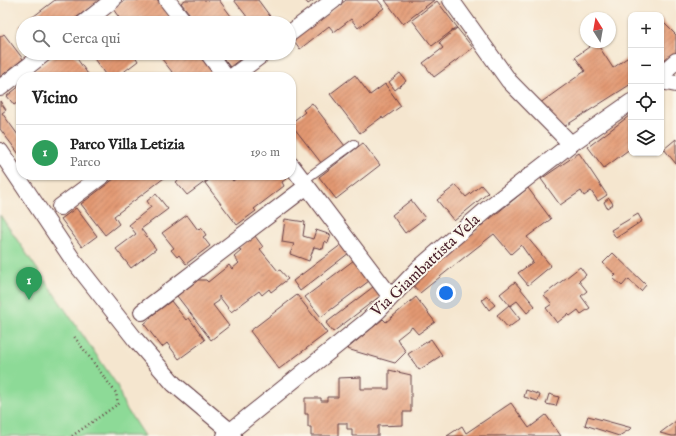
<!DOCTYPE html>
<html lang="it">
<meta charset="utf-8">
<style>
body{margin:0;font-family:"IM FELL English",serif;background:#f6f6f6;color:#222}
.controls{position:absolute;right:12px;top:12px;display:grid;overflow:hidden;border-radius:8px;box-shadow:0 1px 3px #0004}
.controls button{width:36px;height:36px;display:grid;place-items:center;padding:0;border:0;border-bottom:1px solid #e0e0e0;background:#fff;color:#222;font:20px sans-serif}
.compass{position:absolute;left:580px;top:12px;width:36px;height:36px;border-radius:50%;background:#fff;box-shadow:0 1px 3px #0004;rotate:349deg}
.you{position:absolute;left:446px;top:293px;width:14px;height:14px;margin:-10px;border:3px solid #fff;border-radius:50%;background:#1a73e8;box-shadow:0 0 0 6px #1a73e833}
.badge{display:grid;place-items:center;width:26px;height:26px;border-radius:50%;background:#d1495b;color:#fff;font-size:13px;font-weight:700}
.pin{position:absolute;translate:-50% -33px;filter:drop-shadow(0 1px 2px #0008)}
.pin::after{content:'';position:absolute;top:21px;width:14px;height:12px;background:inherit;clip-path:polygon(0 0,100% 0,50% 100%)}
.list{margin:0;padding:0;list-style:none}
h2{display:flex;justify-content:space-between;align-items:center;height:52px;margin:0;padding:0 16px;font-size:17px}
h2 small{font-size:13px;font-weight:400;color:#767676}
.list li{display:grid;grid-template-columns:26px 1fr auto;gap:12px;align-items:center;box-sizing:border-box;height:56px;padding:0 16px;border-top:1px solid #e0e0e0}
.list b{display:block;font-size:15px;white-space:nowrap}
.list p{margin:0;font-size:13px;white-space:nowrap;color:#767676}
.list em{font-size:13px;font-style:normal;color:#767676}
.icon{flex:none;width:22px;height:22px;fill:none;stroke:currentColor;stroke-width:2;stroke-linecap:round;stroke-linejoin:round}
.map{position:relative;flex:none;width:676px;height:436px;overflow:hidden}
.search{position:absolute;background:#fff;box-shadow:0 1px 3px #0004;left:16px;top:16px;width:280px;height:44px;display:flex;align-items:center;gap:10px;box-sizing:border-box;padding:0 14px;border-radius:22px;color:#767676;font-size:15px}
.panel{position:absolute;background:#fff;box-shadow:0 1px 3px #0004;left:16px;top:72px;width:280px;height:108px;border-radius:16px}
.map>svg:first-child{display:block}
</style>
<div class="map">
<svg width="676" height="436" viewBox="0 0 676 436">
<defs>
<pattern id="building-hatch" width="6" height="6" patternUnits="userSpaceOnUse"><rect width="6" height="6" fill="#e39972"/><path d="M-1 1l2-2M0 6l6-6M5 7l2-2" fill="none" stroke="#ba7c5e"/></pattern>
</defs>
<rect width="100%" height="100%" fill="#fbf7ec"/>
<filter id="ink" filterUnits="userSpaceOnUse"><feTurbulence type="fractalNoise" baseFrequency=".025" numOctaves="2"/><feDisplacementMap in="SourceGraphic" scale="8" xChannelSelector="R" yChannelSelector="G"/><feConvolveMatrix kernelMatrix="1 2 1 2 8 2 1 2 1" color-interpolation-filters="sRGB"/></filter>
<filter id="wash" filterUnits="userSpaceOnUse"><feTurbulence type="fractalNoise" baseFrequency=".012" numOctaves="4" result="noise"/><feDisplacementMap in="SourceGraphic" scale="16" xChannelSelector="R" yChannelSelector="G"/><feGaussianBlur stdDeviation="0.9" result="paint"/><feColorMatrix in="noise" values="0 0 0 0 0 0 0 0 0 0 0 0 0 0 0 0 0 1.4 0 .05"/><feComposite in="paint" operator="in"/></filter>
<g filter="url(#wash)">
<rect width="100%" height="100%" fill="#f5e6cf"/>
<!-- park -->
<path fill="#8dda97" stroke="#6c7c61" d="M0,215L117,385L124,405L144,436H0Z"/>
<g id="blocks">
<!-- building -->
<path fill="url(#building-hatch)" d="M55,0H100L69,23H25Z
M125,0H158L175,23H147L142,17L134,23H123L113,9Z
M185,0H219L234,20L231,23H197L181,3Z
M234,0H258L275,23H242L248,18Z
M305,0H314L308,4Z
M346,0H378L384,8L358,28L351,19L334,32L329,26L300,49L292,38L323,18Z
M385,0H434L403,24Z
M437,1L457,27L432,46L412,20Z
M107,18L111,23H100Z
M661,19L663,22L676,35V55L661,64Z
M23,24V32L19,27Z
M457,28L473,48L434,77L423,63L443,48L439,43Z
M4,34L23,59L0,77V37Z
M596,42L613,68L631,55V84L562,128L536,106L585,71L575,57Z
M59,53H73L90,77H34L31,73Z
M90,53H133L138,61L117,77H107Z
M159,53H199L217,76L215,77H176L158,54Z
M219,53H248L230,67Z
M400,73L406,81L395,90L389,82Z
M355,75L370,95L385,84L401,106L383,119L382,117L360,133L330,94Z
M21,85V100L14,105L7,96Z
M0,101L6,110L2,113L21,139V153L19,154L0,129Z
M312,103L345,146L322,164L291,124V123L305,112L303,110Z
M629,116L631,120V148L604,168L588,147Z
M676,139V164L664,149Z
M363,143L380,165L336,199L319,177Z
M579,153L607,195L598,201L591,191L584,196L581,191L560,205L541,179Z
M119,175H168L114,216L119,224L105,235L81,204Z
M185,175H208L210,178L187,195L176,182Z
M216,175H228L233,181L240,175H289L290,176L282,182L284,186L254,209L256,211L237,225L205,183Z
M456,185L466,197L481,185L488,193L454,221L437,200Z
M528,188L551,219L527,237L551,266L528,285L518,273L533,262L521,245L511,254L494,234L466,256L420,293L411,283Z
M156,194L168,209L141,229L156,249L131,268L116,249L136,234L129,225L151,207L147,201Z
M609,198L613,204L607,208L604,202Z
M411,200L425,218L405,233L392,215Z
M76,208L97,236L82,247L61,219Z
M638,214L642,221L616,238L611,230Z
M187,215L198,230L201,227L206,235L203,237L210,246L186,264L179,255L177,257L171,250L174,248L162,233Z
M285,219L305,222L303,236L313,239L316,230L331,235L328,243L325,241L323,249L314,247L309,261L290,254L294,244L282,242Z
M255,236L263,247L260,249L278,271L280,270L288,279L271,292L269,289L262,295L259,291L231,312L219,296V301L213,305L229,326L211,340L177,296L198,280H206L208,282L229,265L232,269L239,263L234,257L241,251L239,248Z
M342,244L349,253L300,291L293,281Z
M613,253L646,285L641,291L628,279L622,286L613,278L616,275L603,263Z
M354,260L369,281L321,317L305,297Z
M580,267L586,275L579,281L587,291L581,296L590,308L581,314L578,310L570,316L568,314L557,323L546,308L552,304L544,295Z
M515,282L535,306L527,313L517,301L510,306L500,294Z
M373,287L380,296L333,332L326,323Z
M297,295L327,333L279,369L250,331Z
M487,296L495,305L489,310L482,300Z
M416,297L435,322L418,334L412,327L397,339L406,352L395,363L347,349L383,319L386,322Z
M171,301L186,320L189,318L205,340L179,359L167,343L162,347L144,324L151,318L150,317Z
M509,305L520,319L508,328L497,315Z
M431,339L442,355L419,370L408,354Z
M389,370L411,375V412H403V425L378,426V436H352V429H347V423H338V436H311V427H308V414H305V398H321V401H327V397H338V378L361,377V389H389Z
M526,390L540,395L538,401L524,397Z
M549,394L559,397L556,406L546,404Z
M511,403L529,428L546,415L561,436H447L462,426L466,433Z
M588,416L632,428L619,436L585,425Z
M676,421V436H672L660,433Z"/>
</g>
</g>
<g filter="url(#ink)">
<use href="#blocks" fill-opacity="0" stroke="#643d44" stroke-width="1"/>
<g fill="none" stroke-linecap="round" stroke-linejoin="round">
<defs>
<path id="service" d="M303,181L354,144"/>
<path id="minor" d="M167,0L185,23
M451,0L509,81L571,144
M84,23L113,0
M289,34L334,0
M208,53L226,77
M232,77L264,53
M661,79L668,68L676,61
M661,81L676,84
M0,88L45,53
M0,151L73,260L135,339L174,384L231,432L233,436
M291,165L391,297
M60,207L103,175
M142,312L307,186
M225,436L248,417L367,321L379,310L419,268L487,209L571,144L631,102"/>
</defs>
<!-- service casing -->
<use href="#service" stroke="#643d44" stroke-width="10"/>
<!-- minor casing -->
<use href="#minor" stroke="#643d44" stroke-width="18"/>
<!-- path -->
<path stroke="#643d44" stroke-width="2.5" stroke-dasharray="1 3" stroke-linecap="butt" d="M72,436L118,404L116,393L73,335"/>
<!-- service -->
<use href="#service" stroke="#fff" stroke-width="8"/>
<!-- minor -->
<use href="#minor" stroke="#fff" stroke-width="16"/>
</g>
</g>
<g text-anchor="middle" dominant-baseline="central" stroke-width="4" stroke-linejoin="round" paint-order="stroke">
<!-- street labels -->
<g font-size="16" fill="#4a1f2b" stroke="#fbf7ec">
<text transform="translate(426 266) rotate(-43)">Via Giambattista Vela</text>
</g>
</g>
</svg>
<div class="controls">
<button>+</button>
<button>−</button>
<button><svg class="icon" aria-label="locate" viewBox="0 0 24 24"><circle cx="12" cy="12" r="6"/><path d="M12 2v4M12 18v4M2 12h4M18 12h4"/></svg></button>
<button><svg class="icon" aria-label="layers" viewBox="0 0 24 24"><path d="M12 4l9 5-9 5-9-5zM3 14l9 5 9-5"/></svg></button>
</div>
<svg class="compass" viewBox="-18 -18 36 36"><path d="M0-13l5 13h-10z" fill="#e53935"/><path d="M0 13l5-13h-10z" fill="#767676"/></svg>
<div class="you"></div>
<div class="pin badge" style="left:29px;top:300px;background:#2e9e5b">1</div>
<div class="search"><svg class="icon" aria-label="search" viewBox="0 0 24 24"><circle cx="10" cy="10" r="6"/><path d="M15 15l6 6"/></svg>Cerca qui</div>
<section class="panel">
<h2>Vicino<small></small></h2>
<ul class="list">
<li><span class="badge" style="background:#2e9e5b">1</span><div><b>Parco Villa Letizia</b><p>Parco</p></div><em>190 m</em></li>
</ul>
</section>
</div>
